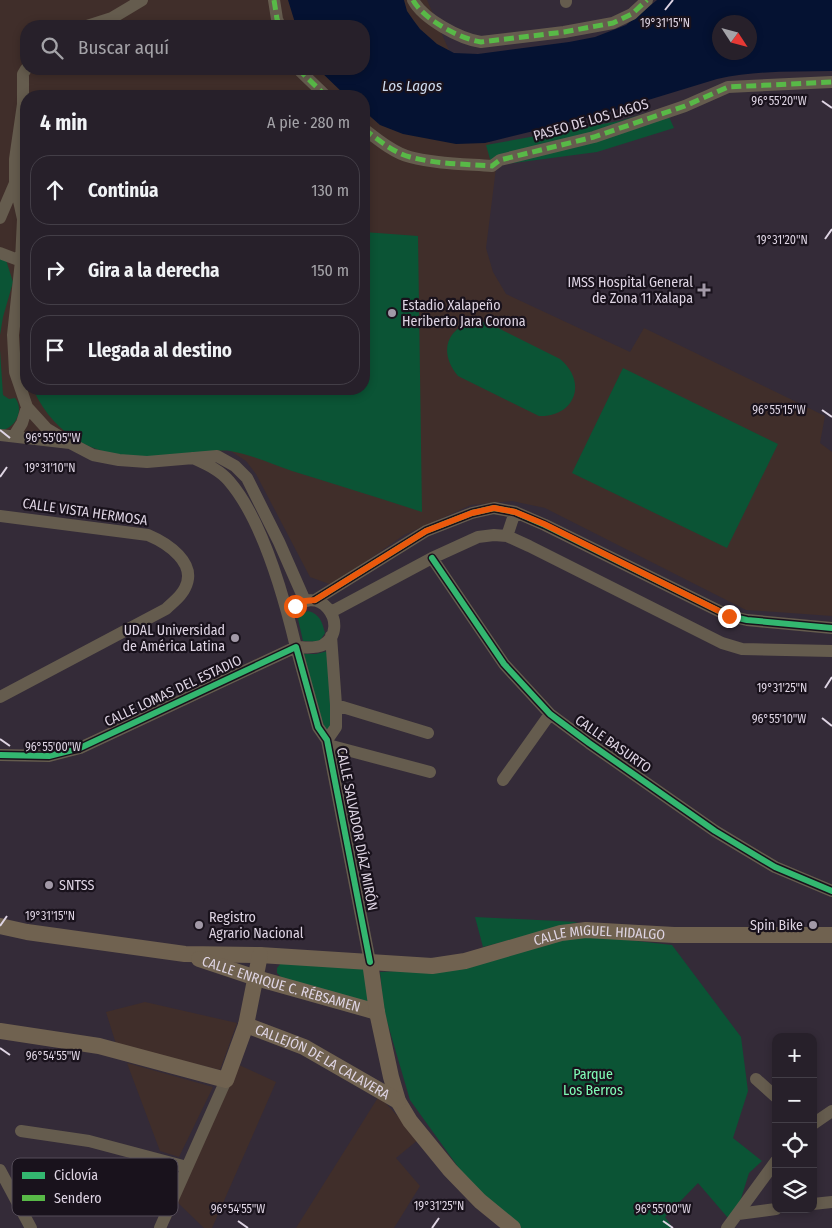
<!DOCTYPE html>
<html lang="es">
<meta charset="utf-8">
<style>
body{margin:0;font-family:"Fira Sans Condensed",sans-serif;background:#332d36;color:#f1f3f6}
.controls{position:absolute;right:15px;bottom:15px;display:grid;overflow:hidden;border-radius:10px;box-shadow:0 2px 8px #0003}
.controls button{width:45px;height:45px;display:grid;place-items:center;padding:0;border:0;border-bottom:1px solid #433e47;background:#27202a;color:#f1f3f6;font:25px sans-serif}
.compass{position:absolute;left:712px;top:15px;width:45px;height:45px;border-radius:50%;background:#27202a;box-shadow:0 2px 8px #0003;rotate:126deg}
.stop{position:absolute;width:15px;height:15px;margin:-11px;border:4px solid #ea580c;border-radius:50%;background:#fff}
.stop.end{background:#ea580c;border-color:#fff;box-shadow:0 1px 5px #0008}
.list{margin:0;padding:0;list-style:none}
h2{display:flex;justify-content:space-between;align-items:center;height:65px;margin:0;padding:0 20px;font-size:21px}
h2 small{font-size:16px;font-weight:400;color:#a4a3a8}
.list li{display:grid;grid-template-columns:32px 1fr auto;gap:15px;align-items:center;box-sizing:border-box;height:70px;margin:0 10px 10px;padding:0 10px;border:1px solid #433e47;border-radius:20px}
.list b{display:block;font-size:19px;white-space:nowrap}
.list em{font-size:16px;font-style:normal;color:#a4a3a8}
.icon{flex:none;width:28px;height:28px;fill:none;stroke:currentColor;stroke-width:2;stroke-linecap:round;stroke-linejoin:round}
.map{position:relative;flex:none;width:832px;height:1228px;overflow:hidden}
.search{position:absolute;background:#27202a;box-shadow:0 2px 8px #0003;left:20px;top:20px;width:350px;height:55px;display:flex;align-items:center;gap:12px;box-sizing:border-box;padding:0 18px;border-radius:20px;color:#a4a3a8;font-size:19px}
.panel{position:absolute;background:#27202a;box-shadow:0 2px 8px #0003;left:20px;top:90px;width:350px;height:305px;border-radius:20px}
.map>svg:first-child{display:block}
</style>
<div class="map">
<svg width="832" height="1228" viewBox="0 0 832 1228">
<rect width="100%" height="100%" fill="#342b38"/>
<!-- education -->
<path fill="#402e2a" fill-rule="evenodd" d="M0,0H427L497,160L486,248L493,272L506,294L630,352L644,328L825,416L820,443L832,452V616L746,610L545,508L512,501L471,505L404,535L332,585L310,577L256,474L246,461L229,450L147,459L104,452L82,444L0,435ZM26,26H364V69H26ZM26,96H364V389H26Z
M145,1002L237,1023L220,1070L116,1044L106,1012Z
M127,1063L213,1087L179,1157L160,1151Z
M237,1064L276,1082L212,1228H204L175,1200Z
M379,1096L419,1139L396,1158L420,1186L394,1228H296Z"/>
<!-- green -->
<path fill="#0b5435" d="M665,108L674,128L597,152L492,166L486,145L619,121Z
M364,232L418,236L422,512C379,498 335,484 292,471C273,464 249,454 230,451C218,449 186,455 173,456C113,462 60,448 33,389H364Z
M0,256L6,260L13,282L3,317L0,335Z
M26,308V373C20,349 21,332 26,308Z
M472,322H486L560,359C588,382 575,417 539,416L458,376C440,355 444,330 472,322Z
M0,350L3,395L9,399L15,398C25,410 15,430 0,430Z
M623,368L778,444L727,548L572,473Z
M308,611C320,614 322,622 325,633L319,642L303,641L298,619L302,614Z
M328,651L331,731L326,733L302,654H316Z
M475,917L578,922L483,947Z
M584,935L672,945L741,1037L748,1091L733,1138L762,1161L749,1173L739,1205L728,1218L698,1183L665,1217L673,1228H515L489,1210L410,1100L384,1011L380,972L452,968Z
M281,963L364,969L372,1004L283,979L277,973V968Z"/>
<!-- water -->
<path fill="#051232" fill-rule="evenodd" d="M288,0H404L407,11L414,21L420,29L437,44L454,53L478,54L569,42L595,37L626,25L657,0H832V71C793,72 756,70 717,79L599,115L485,143L456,144L403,134L380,125L364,111V96H346L318,69H364V26H296ZM720,22H750V52H720Z"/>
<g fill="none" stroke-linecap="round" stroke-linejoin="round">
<!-- minor -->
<path stroke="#655c4e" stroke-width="12" d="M274,0L277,19L280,26
M413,0C423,19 460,39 481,42L564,32L613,23L632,14L647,0
M566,2V0
M87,26L112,18L142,0
M26,69L23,74V104L15,159V183L23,219L21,261L13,335L15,372L27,407L47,429L70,443
M298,69L326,96
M364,129C377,139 394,153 410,157C436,164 465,164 492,166L500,160L594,137L685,106L728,87L832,82
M0,218L15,183
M0,253L21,261
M0,435L70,443L93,455L119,460L147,462L217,456L235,466L247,478L279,542L305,601
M14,436L22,423L27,407
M193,458C206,464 220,470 229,481C262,519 284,597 296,647C304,647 315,649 323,645C353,627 317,575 288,615
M0,516L148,535C167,543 198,563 185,588C181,597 173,602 166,609L0,697
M507,536L515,512
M432,558L504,664L550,714L589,743L715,831L775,867L832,891
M315,600L426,531L472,513L494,508L515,512L545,525L729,616L747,620L832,628
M331,612L432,558L478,537L494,535L507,536L529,546L722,643L742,649L832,651
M336,705L428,733
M327,740L336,727V705L331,636
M328,745L430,772
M0,755L49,756L80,748L296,647L318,727L327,740L370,962
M503,780L550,714
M756,1079L776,1097
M813,1124L832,1111
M21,1131L89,1141L187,1167
M0,1170L31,1228
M813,1204L832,1202
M738,1214L776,1209
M160,1228L226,1080
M727,1228L776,1161"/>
<!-- major -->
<g stroke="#706250" stroke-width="16">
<path id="s1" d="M0,926L27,932L185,954L260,955L432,966L465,961L561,933L586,930L674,935H832"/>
<path id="s2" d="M199,959L256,978L377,1012"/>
<path d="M370,962L377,1012L391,1077L398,1101L410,1121L450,1170L480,1201L513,1228"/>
<path id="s3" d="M246,1025L304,1047L398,1101"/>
<path d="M0,1031L99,1046L226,1080L246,1025L260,955"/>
</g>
<!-- quiet -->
<path stroke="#58b947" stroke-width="5" stroke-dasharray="10 5" stroke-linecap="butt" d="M274,0L277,19L280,26
M413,0C423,19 460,39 481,42L564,32L613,23L632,14L647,0
M298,69L326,96
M364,129C377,139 394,153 410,157C436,164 465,164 492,166L500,160L594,137L685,106L728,87L832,82"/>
<defs>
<path id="cycleway" d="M432,558L504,664L550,714L589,743L715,831L775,867L832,891
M315,600L426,531L472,513L494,508L515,512L545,525L729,616L747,620L832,628
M0,755L49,756L80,748L296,647L318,727L327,740L370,962"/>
</defs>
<!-- cycleway casing -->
<use href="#cycleway" stroke="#19121c" stroke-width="9"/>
<!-- cycleway -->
<use href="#cycleway" stroke="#33b770" stroke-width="6"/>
</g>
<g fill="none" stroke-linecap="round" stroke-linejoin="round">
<!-- route -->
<path stroke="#ea580c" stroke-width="6" d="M295,606L305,601L315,600L426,531L472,513L494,508L515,512L544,524L729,616"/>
</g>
<!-- ticks -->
<path fill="none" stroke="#ded4e3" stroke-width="2" d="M665,10L673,0M822,101L832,108M825,239L832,229M822,410L832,417M0,430L10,438M0,477L7,467M825,688L832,677M822,718L832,726M0,739L10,746M0,926L7,916M0,1048L10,1055M238,1221L248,1228M663,1221L673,1228M432,1228L439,1218"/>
<!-- markers -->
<g fill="#a299a7" stroke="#19121c" stroke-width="2">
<path d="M701.5 282.5h5v5h5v5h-5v5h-5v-5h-5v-5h5z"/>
<circle cx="392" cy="313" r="5"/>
<circle cx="235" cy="638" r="5"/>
<circle cx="49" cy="885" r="5"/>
<circle cx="199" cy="925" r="5"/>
<circle cx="813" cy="925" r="5"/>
</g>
<g text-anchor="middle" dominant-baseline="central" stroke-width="4.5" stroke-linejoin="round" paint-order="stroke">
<!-- street labels -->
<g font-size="14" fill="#ded4e3" stroke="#19121c">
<text transform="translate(591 120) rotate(-16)">PASEO DE LOS LAGOS</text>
<text transform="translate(85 512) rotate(8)">CALLE VISTA HERMOSA</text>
<text transform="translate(173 691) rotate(-25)">CALLE LOMAS DEL ESTADIO</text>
<text transform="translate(613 744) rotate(35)">CALLE BASURTO</text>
<text transform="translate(357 829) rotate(79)">CALLE SALVADOR DÍAZ MIRÓN</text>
<text stroke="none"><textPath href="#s1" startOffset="606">CALLE MIGUEL HIDALGO</textPath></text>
<text stroke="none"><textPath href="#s2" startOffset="86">CALLE ENRIQUE C. RÉBSAMEN</textPath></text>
<text stroke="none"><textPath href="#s3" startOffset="85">CALLEJÓN DE LA CALAVERA</textPath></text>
</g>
<!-- poi labels -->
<g font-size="14" fill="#ded4e3" stroke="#19121c" text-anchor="end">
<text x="693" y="282">IMSS Hospital General<tspan x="693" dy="16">de Zona 11 Xalapa</tspan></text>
<text x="402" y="305" text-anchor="start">Estadio Xalapeño<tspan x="402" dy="16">Heriberto Jara Corona</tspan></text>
<text x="225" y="630">UDAL Universidad<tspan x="225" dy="16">de América Latina</tspan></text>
<text x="59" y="885" text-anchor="start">SNTSS</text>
<text x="209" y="917" text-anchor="start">Registro<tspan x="209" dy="16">Agrario Nacional</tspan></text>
<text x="803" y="925">Spin Bike</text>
</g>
<!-- park labels -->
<g font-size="14" fill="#80fcb6" stroke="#19121c">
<text x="593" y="1074">Parque<tspan x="593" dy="16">Los Berros</tspan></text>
</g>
<!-- water labels -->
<g font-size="15" font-style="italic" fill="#cfdcef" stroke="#19121c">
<text x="412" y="86">Los Lagos</text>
</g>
</g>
<!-- legend -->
<rect x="12" y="1158" width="166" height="58" rx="8" fill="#19121c" stroke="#544c58" stroke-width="1"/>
<rect x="22" y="1172" width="23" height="7" fill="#33b770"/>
<rect x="22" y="1195" width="23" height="6" fill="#58b947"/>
<g font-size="14" fill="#ded4e3">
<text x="54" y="1180">Ciclovía</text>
<text x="54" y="1203">Sendero</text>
</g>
<g font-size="12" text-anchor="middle" fill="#ded4e3" stroke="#19121c" stroke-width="4.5" stroke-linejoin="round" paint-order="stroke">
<text x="665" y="27">19°31'15"N</text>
<text x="779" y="105">96°55'20"W</text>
<text x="782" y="244">19°31'20"N</text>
<text x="779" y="414">96°55'15"W</text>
<text x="53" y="442">96°55'05"W</text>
<text x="50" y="472">19°31'10"N</text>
<text x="782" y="692">19°31'25"N</text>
<text x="779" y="723">96°55'10"W</text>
<text x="53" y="751">96°55'00"W</text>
<text x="50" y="920">19°31'15"N</text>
<text x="53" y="1060">96°54'55"W</text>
<text x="439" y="1210">19°31'25"N</text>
<text x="238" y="1213">96°54'55"W</text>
<text x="663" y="1213">96°55'00"W</text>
</g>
</svg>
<div class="controls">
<button>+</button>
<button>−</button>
<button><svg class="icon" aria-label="locate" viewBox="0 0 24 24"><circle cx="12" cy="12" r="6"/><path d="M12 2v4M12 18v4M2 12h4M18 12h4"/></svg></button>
<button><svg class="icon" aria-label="layers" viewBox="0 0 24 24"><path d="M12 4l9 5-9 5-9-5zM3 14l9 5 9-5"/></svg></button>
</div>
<svg class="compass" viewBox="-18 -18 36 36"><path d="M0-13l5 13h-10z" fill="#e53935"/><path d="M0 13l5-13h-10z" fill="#a4a3a8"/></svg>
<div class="stop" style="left:295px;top:606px"></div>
<div class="stop end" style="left:729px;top:616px"></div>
<div class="search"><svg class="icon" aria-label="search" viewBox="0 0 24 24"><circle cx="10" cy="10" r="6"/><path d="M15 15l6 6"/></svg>Buscar aquí</div>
<section class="panel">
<h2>4 min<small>A pie · 280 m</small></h2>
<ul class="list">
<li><svg class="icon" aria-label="ahead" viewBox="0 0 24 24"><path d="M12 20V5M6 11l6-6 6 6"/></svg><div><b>Continúa</b></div><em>130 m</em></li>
<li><svg class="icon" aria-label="right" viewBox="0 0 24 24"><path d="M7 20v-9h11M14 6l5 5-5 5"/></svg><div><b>Gira a la derecha</b></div><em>150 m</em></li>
<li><svg class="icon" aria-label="arrive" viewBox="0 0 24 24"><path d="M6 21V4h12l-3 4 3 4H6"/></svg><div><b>Llegada al destino</b></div></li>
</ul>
</section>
</div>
